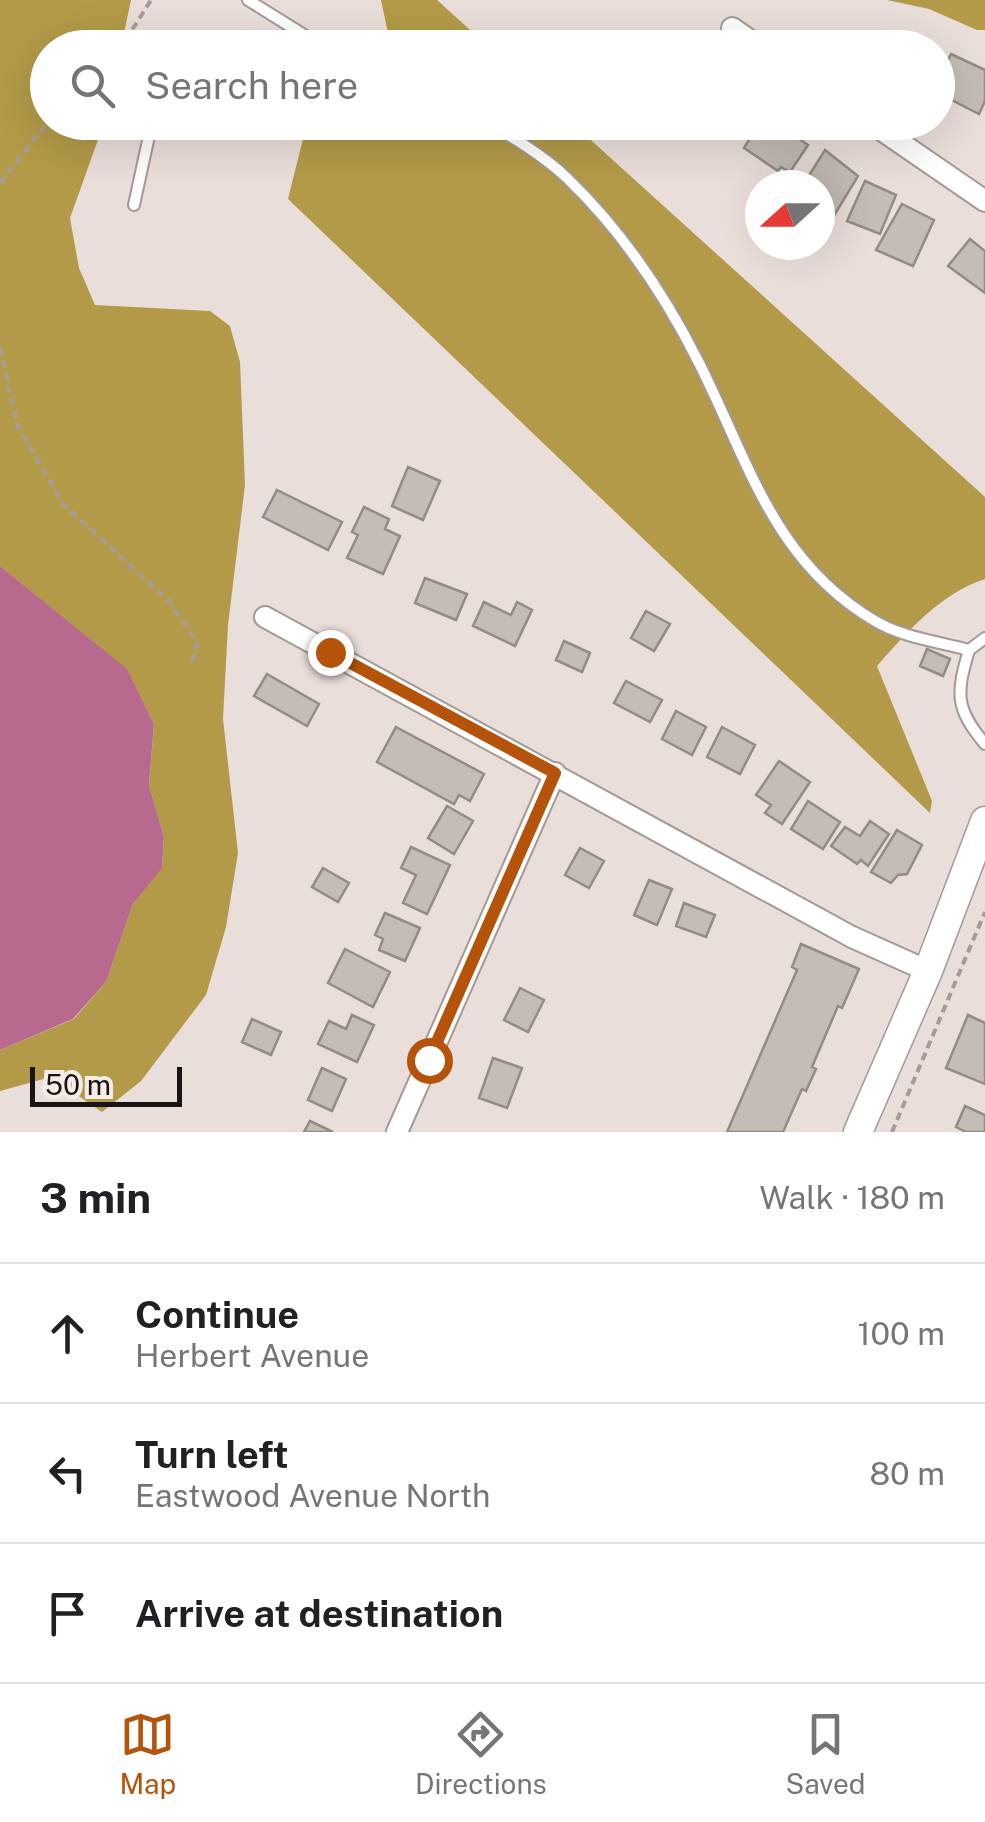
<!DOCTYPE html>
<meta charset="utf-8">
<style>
body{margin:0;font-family:"Public Sans",sans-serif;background:#f6f6f6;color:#202124}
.compass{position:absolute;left:745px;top:170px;width:90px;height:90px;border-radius:50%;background:#fff;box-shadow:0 10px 40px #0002;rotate:249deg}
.scale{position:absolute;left:30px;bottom:25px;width:152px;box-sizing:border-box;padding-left:10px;border:5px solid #181413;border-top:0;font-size:28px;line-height:35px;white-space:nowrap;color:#181413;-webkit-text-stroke:8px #f7ebe7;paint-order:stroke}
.stop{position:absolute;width:30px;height:30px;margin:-22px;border:8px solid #b45309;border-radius:50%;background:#fff}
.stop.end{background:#b45309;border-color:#fff;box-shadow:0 2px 10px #0008}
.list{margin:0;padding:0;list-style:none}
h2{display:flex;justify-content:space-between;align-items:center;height:130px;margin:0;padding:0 40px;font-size:42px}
h2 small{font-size:32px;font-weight:400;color:#757577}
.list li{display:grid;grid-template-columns:65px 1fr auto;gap:30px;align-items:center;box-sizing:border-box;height:140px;padding:0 40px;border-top:2px solid #e0e0e0}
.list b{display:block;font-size:38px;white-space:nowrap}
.list p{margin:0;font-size:32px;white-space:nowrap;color:#757577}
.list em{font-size:32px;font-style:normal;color:#757577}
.icon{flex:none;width:55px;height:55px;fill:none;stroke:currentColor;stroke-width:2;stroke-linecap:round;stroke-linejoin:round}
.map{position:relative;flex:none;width:985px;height:1132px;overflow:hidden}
.search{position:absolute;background:#fff;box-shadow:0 10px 40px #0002;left:30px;right:30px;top:30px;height:110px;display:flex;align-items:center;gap:25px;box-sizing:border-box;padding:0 35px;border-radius:55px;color:#757577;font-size:38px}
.sheet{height:550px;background:#fff}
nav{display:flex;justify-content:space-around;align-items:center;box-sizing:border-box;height:140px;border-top:2px solid #e0e0e0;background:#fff;font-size:28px;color:#757577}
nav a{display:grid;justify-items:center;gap:5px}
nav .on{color:#b45309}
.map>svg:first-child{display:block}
</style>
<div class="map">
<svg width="985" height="1132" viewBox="0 0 985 1132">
<rect width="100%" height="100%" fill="#eadeda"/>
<!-- forest -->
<path fill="#b29a48" d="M0,0H131L121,47L48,48V122L104,123L70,218L79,268L95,305L210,311L230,326L240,362L245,485L228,625L223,719L238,853L226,927L206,995L141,1081L102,1112L51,1077L0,1091V1050L74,1019L106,982L133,904L162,867L164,837L149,785L154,724L127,670L0,566Z
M381,0H437L489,47H391Z
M887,0H985V30H977L929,9Z
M307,123H572L985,497V579C941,593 907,632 877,666L932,801L930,813L288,199Z"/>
<!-- water -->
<path fill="#b76a8d" d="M0,566L127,669L154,724L149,785L164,837L162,868L133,904L106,982L73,1019L0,1050Z"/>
<!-- building -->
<path fill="#c4bdb5" stroke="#938c85" stroke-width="2.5" d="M951,54L985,70V101L979,114L938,93V82Z
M715,122H745L737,136Z
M760,122H776L808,145L790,172L781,167L778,171L744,148Z
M825,150L858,176L829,224L820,217V185H803Z
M865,181L896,195L880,234L847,221Z
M902,204L934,220L913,266L876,250Z
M970,239L985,251V293L948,266Z
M408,467L440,481L423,520L392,506Z
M277,490L342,522L328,550L263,517Z
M364,507L389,519L385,529L400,536L383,574L347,558L358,535L352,532Z
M425,578L467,594L456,620L415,603Z
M484,602L511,615L517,602L532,610L515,646L473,626Z
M646,611L670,624L654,651L631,638Z
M564,641L590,653L582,672L556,660Z
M927,649L950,659L943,676L920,666Z
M267,674L319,704L307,726L254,696Z
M626,681L662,700L650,722L614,703Z
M676,711L706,727L692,755L662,739Z
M396,727L484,774L470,801L459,795L454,804L377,762Z
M722,727L755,745L740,774L707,757Z
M779,761L810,782L782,824L765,813L771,805L756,795Z
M808,801L840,822L823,849L791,829Z
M447,806L473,821L454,854L428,838Z
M870,821L889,834L868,866L861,860L857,864L831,846L845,827L860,836Z
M897,830L922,845L907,874L898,875L891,883L871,872Z
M411,847L450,865L427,914L403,903L416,875L401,868Z
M580,848L604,861L589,888L565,875Z
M323,868L349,883L338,902L312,887Z
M649,880L672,889L657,925L634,915Z
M684,903L715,915L706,937L676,926Z
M385,913L420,928L405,961L379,950L383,939L375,935Z
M801,944L859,969L842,1008L838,1006L812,1067L816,1069L806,1091L802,1089L783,1132H727L797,970L792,967Z
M345,949L390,972L373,1007L328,983Z
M520,988L544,1000L528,1032L504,1020Z
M352,1015L374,1025L357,1062L318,1044L329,1021L346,1029Z
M968,1015L985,1023V1084L946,1068Z
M252,1019L281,1032L271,1055L242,1042Z
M493,1058L522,1068L507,1108L479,1098Z
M322,1068L346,1079L332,1111L308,1100Z
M965,1106L985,1115V1132H966L956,1127Z
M310,1121L333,1132H304Z"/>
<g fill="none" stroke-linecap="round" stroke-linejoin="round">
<defs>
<path id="service" d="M248,0L309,38L278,48
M309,38L332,48
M486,122C514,138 544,156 567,178C621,230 666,297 699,363C749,462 773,561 875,621C901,637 940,642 969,650L985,638
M134,205L152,122
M969,650C956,694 955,708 985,744"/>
<path id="minor" d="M732,28L761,48
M870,122L985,201
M265,617L852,937L928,971
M397,1132L555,773"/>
<path id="secondary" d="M858,1132L928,971L985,821"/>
</defs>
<!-- service casing -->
<use href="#service" stroke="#a49995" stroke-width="14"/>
<!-- minor casing -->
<use href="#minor" stroke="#a49995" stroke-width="24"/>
<!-- secondary casing -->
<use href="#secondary" stroke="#a49995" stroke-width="31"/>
<!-- path -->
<path stroke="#a59c99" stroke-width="4" stroke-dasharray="8 5" stroke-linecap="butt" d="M114,48L134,27L151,0
M0,183L48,122
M0,347L17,424L63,504L170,602L197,644L192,663
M892,1132L985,912"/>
<!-- service -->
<use href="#service" stroke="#fff" stroke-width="10"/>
<!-- minor -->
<use href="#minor" stroke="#fff" stroke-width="20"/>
<!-- secondary -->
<use href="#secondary" stroke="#fff" stroke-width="28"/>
</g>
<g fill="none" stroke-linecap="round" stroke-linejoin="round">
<!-- route -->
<path stroke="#b45309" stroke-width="12" d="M330,652L555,773L429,1060"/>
</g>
</svg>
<svg class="compass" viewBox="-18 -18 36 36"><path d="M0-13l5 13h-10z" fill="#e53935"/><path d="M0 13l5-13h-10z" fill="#757577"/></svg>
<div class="scale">50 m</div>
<div class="stop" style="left:429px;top:1060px"></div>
<div class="stop end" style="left:330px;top:652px"></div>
<div class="search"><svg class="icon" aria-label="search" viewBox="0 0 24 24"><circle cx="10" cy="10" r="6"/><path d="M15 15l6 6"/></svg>Search here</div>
</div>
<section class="sheet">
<h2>3 min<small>Walk · 180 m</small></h2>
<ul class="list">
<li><svg class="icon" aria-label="ahead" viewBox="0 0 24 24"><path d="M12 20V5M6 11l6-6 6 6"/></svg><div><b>Continue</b><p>Herbert Avenue</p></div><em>100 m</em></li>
<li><svg class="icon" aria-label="left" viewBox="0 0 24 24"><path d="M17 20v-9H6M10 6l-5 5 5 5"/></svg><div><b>Turn left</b><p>Eastwood Avenue North</p></div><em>80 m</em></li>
<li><svg class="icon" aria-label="arrive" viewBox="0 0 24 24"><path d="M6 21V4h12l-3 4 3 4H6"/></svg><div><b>Arrive at destination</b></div></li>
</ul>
</section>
<nav>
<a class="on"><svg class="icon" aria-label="map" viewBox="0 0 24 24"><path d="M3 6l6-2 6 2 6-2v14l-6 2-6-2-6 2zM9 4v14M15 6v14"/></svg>Map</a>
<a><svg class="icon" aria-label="directions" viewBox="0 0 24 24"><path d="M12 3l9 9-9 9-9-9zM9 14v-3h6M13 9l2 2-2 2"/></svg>Directions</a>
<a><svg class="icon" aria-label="saved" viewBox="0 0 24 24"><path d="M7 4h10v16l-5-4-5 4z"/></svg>Saved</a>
</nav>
